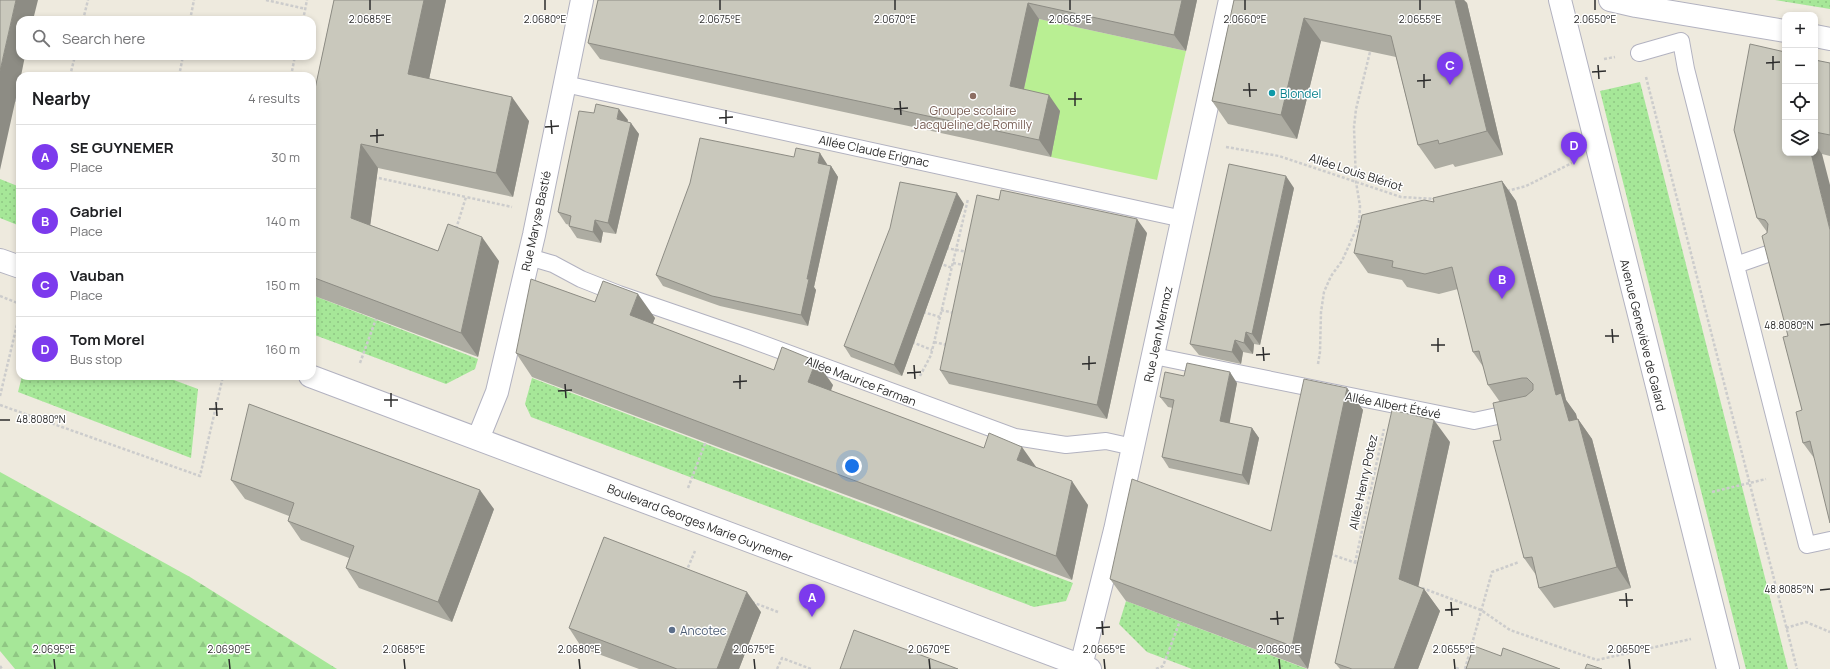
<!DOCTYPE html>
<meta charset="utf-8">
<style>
body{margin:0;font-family:Manrope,sans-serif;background:#f2f2f2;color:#202124}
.controls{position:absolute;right:12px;top:12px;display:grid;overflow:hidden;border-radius:8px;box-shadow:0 2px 6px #0003}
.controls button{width:36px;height:36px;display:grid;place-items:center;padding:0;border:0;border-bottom:1px solid #e0e0e0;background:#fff;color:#202124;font:20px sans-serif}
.you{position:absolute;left:852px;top:466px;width:14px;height:14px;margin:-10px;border:3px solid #fff;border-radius:50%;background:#1a73e8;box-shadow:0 0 0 6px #1a73e833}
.badge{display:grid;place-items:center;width:26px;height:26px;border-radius:50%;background:#7c3aed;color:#fff;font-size:13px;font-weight:700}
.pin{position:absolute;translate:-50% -33px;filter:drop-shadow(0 1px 2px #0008)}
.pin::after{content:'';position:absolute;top:21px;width:14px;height:12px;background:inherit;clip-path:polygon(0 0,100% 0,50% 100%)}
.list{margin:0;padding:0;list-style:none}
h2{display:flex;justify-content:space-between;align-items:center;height:52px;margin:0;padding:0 16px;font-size:17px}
h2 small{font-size:13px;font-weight:400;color:#757577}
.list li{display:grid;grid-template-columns:26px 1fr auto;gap:12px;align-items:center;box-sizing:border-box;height:64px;padding:0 16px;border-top:1px solid #e0e0e0}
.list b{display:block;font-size:15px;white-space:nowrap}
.list p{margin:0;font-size:13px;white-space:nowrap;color:#757577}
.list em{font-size:13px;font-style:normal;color:#757577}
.icon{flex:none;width:22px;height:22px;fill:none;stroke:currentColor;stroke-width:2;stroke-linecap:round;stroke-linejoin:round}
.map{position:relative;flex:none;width:1830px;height:669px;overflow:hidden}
.search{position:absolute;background:#fff;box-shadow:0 2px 6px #0003;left:16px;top:16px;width:300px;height:44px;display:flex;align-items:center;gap:10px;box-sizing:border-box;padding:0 14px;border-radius:12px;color:#757577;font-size:15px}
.panel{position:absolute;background:#fff;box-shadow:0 2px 6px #0003;left:16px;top:72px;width:300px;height:308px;border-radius:12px}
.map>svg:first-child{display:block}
</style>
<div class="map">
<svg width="1830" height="669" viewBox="0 0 1830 669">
<defs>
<pattern id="green-dots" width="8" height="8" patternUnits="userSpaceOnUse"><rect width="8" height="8" fill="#a6e798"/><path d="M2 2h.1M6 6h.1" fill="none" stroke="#8fc683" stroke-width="1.8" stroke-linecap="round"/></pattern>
<pattern id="forest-firs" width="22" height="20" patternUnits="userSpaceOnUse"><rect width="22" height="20" fill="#a6e798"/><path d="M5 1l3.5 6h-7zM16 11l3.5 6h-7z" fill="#8fc683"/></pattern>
</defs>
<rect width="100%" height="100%" fill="#eeeade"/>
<!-- green -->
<path fill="url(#green-dots)" d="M1775,0H1830V9Z
M1640,82L1788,669H1746L1600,91Z
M0,179L20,187V226L0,218Z
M312,295L478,359L475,369L446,384L312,334Z
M22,376H163L198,389L191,458L18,392Z
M532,378L1073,583L1066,601L1034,607L531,417L525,404Z
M1126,601L1307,669H1192L1147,652L1119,624Z"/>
<!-- forest -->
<path fill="url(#forest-firs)" d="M0,472L190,577L337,669H15L0,651Z"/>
<!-- pitch -->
<path fill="#b9ef93" d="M1039,19L1186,51L1157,180L1051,157L1021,102Z"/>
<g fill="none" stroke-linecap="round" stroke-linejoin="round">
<defs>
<path id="lane" d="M1639,53L1681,41L1686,69L1807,545L1830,540
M565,84L1183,219
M529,257L553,264L581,279L619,294L744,337L1015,437L1066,445L1106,441L1133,447
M1736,265L1776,251
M1154,356L1474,421L1516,412"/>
<path id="street" d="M1560,0L1728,669
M1610,0L1636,6L1785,31
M1815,36L1830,39
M0,260L20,267
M310,376L1090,669
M478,439L497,392L534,235L582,0
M1081,666L1115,530L1230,0"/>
</defs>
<!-- lane casing -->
<use href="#lane" stroke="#b2b2c0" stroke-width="18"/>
<!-- street casing -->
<use href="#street" stroke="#b2b2c0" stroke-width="24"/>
<!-- path -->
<path stroke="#ccc" stroke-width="2.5" stroke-dasharray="3 2" stroke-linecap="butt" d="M266,0L306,9
M83,20L88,0
M190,20L194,0
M303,20L307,0
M1604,59L1615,57
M70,76L75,56
M179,76L183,56
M291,76L295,56
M1646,77L1797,669
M13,100L20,102
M1226,147L1279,156L1401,197L1435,199
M374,177L466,197
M1507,191L1526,186L1572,163
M456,229L466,197L512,207
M946,248L968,252
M939,263L952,268
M953,263L964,265
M0,296L20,304
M941,310L954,313
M923,312L940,317
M912,342L932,350
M934,342L947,345
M360,363L376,319
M1318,364L1320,352L1321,312L1324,292L1331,276L1342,261L1359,223L1360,206L1356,182L1354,127L1356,109L1370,52
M217,376L223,378
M920,376L931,355L968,199
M0,396L20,312
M0,405L200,476L223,376
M688,488L706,441
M1712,492L1766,479
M1330,554L1359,564
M1355,563L1384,429
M686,572L695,551
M1422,588L1481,610L1510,630L1597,660L1691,639
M752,602L778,612
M1786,628L1806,622L1830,632
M0,666L2,669
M1456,668L1459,669
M777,669L782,658L811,669
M1156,669L1163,666L1180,621
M1465,669L1492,572L1519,562"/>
<!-- lane -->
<use href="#lane" stroke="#fff" stroke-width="16"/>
<!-- street -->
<use href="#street" stroke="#fff" stroke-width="22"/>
</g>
<!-- wall -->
<path fill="#adaca2" d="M334,0H446L429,79L529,121L513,197L378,168L370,225L438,251L499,261L478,357L312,295V103Z
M598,0H1197L1186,51L1039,19L1024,89L1060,111L1051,157L600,59L588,43Z
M1234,0H1464L1467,3L1503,155L1455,167L1453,164L1435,169L1418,145L1396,57L1321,41L1297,139L1228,124L1212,101Z
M1815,60L1830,63V156L1822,154L1814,458L1803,443L1802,410L1788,336L1767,232L1757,218L1785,153H1815Z
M628,120L627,122L639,134L616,234L603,232L601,243L577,238L569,226L570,225L566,224L558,212Z
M827,164L826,165L831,166L838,177L814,287L816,290L808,326L720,306L663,286L656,275Z
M1502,181L1516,201L1566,400L1576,414L1577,419H1578L1592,439L1631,588L1554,608L1539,588L1536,575L1524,558L1501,440L1500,402L1488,385L1484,368L1473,352L1458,289L1439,294L1407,287L1402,280L1368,273L1354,253L1434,202Z
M1294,188L1260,345L1254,344L1253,354L1243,352L1241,364L1199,355L1190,344Z
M964,204L902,376L851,357L844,346Z
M1147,233L1107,419L949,384L940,370Z
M595,302L655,318L652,324L774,370L833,385L831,391L1037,468L1088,505L1072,580L886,510L532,377L516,353Z
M1184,376L1237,383L1229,423L1252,428L1259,438L1249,485L1169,468L1162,457L1173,408L1168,407L1160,397Z
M1347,388L1363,410L1308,669L1126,601L1110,579L1271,531Z
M1450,442L1418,586L1424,589L1440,611L1418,669H1340L1335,663Z
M231,480L494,509L452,622L359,588L346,568L349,558L301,540L288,521L289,516L245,499Z
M761,612L739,669H639L582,648L569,628Z"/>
<!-- shaded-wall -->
<path fill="#8d8c84" d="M16,0H38L33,20H20V56H25L21,76H20V80L0,170V71Z
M424,0H446L425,98L408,74Z
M1182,0H1197L1186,51L1174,35Z
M1455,0H1464L1467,3L1503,155L1487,131Z
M1028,3L1039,19L1021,102L1010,86Z
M1304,18L1321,41L1297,139L1281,115Z
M1049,95L1060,111L1051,157L1039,140Z
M512,97L529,121L513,197L496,173Z
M619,109L628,120L625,131L617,119Z
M631,123L639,134L616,234L608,223Z
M361,144L378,168L368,242L351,218Z
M1815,144L1822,154L1830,185V230L1811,153H1815Z
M820,153L827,164L825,174L818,163Z
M831,166L838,177L814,287L816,290L808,326L801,315L807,279Z
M1286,176L1294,188L1260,345L1252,334Z
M1502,181L1516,201L1566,400L1576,414L1583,441L1569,421L1556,395Z
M957,193L964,204L902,376L894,365Z
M1137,219L1147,233L1107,419L1097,405Z
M595,220L603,232L601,243L593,232Z
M482,237L499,261L478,357L461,333Z
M638,294L655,318L647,339L630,315Z
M1246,332L1254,344L1253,354L1244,343Z
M1235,340L1243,352L1241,364L1232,352Z
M816,361L833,385L824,406L808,382Z
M1230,372L1237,383L1228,432L1220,421Z
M1347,388L1363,410L1308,669L1292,646Z
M1578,419L1592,439L1631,588L1617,567Z
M1434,420L1450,442L1415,602L1399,579Z
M1252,428L1259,438L1249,485L1242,475Z
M1022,447L1039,471L1017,460Z
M1072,481L1088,505L1072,580L1056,556Z
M480,490L494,509L452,622L438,602Z
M1424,589L1440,611L1418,669H1394Z
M747,592L761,612L739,669H717Z"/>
<!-- building -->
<path fill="#c9c8bc" stroke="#8d8c84" d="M0,0H16L0,71Z
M334,0H424L408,74L512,97L496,173L361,144L351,218L438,251L448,224L482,237L461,333L312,277V103Z
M598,0H1182L1174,35L1028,3L1010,86L1049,95L1039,140L588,43Z
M1234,0H1455L1487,131L1439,144L1438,140L1418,145L1391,36L1304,18L1281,115L1212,101Z
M1750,44L1785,52V153H1811L1830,230V523L1810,441L1803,443L1796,412L1802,410L1783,337L1788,336L1762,236L1767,233L1768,224L1765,220L1757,218L1734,130Z
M1815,60L1830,63V135L1815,132Z
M596,104L619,109L617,119L631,123L608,223L595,220L593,232L569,226L571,216L558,212L579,111L594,113Z
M700,138L794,157L796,148L820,153L818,163L831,166L807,279H809L801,315L712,296L656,275L690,183Z
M1229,164L1286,176L1252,334L1246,332L1244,343L1235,340L1232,352L1190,344Z
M1502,181L1556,395L1561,393L1569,421L1578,419L1617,567L1539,588L1532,557L1524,558L1493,441L1501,440L1493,403L1526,396L1533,390V384L1527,378H1522L1488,385L1479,351L1473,352L1452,267L1425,274L1392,267L1393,261L1354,253L1362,215L1424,200L1434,202L1433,198Z
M900,182L957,193L894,365L844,346L890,228Z
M1001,190L1137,219L1097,405L940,370L977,195L999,200Z
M531,279L595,302L603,281L638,294L630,315L774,370L782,347L816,361L808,382L984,448L989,433L1022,447L1017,460L1072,481L1056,556L869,486L516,353Z
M1187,363L1230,372L1220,421L1252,428L1242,475L1162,457L1174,400L1160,397L1165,372L1184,376Z
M1304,379L1347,388L1292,646L1110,579L1132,479L1271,531Z
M249,404L480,490L438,602L346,568L354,546L288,521L294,503L231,480Z
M1392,410L1434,420L1399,579L1424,589L1394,669H1352L1335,663Z
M604,537L747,592L717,669H677L569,628Z
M854,630L958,669H840Z
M1474,646L1501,656L1503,648L1560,669H1466Z
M1587,664L1602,669H1585Z"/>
<!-- ticks -->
<path fill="none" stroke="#2c2c2c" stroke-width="1.5" d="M370,0V10M545,0V10M720,0V10M895,0V10M1070,0V10M1245,0V10M1420,0V10M1595,0V10M1773,56V70M1766,63L1780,62M1598,65L1599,79M1592,72L1606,71M1424,74V88M1417,81L1431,80M1249,83L1250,97M1243,90H1257M1075,92V106M1068,99H1082M900,101L901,115M894,109L908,108M726,110V124M719,118L733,117M551,120L552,134M545,127L559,126M377,129V143M370,136L384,135M1820,325L1830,324M1612,329L1613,343M1605,336H1619M1438,338V352M1431,345H1445M1263,347L1264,361M1256,355L1270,354M1089,356V370M1082,364L1096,363M914,365L915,379M907,373L921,372M740,375V389M733,382L747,381M565,384L566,398M558,391L572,390M391,393V407M384,400H398M216,402L217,416M209,409H223M0,420H10M1820,590L1830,589M1626,593L1627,607M1619,600H1633M1451,602L1452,616M1445,610L1459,609M1277,611L1278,625M1270,619L1284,618M1102,621L1103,635M1096,628L1110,627M54,659L55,669M229,659L230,669M404,659L405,669M579,659L580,669M754,659L755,669M929,659L930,669M1104,659L1105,669M1279,659L1280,669M1454,659L1455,669M1629,659L1630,669"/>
<!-- markers -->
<circle fill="#0f9aa8" stroke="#fff" stroke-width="1.5" cx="1272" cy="93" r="4"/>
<circle fill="#8d6e63" stroke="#fff" stroke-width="1.5" cx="973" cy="96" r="4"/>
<circle fill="#5c6f8a" stroke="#fff" stroke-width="1.5" cx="672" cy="630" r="4"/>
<g text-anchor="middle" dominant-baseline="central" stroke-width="3" stroke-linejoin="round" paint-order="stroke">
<!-- culture labels -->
<g font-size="12" fill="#0d838f" stroke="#fff" text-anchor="start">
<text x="1280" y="93">Blondel</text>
</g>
<!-- education labels -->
<g font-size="12" fill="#785e54" stroke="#fff">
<text x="973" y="110">Groupe scolaire<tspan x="973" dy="14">Jacqueline de Romilly</tspan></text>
</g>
<!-- street labels -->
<g font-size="12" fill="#2c2c2c" stroke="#fff">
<text transform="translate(874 151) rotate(12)">Allée Claude Erignac</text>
<text transform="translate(1356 172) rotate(18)">Allée Louis Blériot</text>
<text transform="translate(536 221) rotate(-78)">Rue Maryse Bastié</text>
<text transform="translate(1158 334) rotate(-78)">Rue Jean Mermoz</text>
<text transform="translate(1643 335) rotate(76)">Avenue Geneviève de Galard</text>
<text transform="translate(861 381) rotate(21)">Allée Maurice Farman</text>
<text transform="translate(1393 405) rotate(11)">Allée Albert Étévé</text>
<text transform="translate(1363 482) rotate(-78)">Allée Henry Potez</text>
<text transform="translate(700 523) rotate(21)">Boulevard Georges Marie Guynemer</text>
</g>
<!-- service labels -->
<g font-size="12" fill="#4e5e75" stroke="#fff" text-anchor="start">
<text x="680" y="630">Ancotec</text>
</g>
</g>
<g font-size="10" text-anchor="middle" fill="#2c2c2c" stroke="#fff" stroke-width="3" stroke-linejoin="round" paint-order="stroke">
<text x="370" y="23">2.0685°E</text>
<text x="545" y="23">2.0680°E</text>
<text x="720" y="23">2.0675°E</text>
<text x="895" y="23">2.0670°E</text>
<text x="1070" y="23">2.0665°E</text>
<text x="1245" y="23">2.0660°E</text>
<text x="1420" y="23">2.0655°E</text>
<text x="1595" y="23">2.0650°E</text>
<text x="1789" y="329">48.8080°N</text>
<text x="41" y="423">48.8080°N</text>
<text x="1789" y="593">48.8085°N</text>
<text x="54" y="653">2.0695°E</text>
<text x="229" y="653">2.0690°E</text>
<text x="404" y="653">2.0685°E</text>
<text x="579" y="653">2.0680°E</text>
<text x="754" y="653">2.0675°E</text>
<text x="929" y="653">2.0670°E</text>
<text x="1104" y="653">2.0665°E</text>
<text x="1279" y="653">2.0660°E</text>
<text x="1454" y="653">2.0655°E</text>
<text x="1629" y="653">2.0650°E</text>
</g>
</svg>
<div class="controls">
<button>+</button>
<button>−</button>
<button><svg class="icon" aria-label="locate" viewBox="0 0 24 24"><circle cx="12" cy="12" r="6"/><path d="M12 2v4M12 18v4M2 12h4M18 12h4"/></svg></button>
<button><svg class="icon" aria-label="layers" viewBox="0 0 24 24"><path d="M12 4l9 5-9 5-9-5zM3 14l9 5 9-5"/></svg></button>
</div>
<div class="you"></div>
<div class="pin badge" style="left:812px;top:617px">A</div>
<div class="pin badge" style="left:1502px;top:299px">B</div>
<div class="pin badge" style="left:1450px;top:85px">C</div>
<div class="pin badge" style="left:1574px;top:165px">D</div>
<div class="search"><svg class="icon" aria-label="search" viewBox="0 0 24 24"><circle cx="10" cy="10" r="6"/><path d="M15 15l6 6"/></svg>Search here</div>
<section class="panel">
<h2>Nearby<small>4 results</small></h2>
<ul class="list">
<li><span class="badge">A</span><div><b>SE GUYNEMER</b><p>Place</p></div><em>30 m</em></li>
<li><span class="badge">B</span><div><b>Gabriel</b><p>Place</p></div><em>140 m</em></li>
<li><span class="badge">C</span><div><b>Vauban</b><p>Place</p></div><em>150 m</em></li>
<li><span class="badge">D</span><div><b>Tom Morel</b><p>Bus stop</p></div><em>160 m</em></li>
</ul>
</section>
</div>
